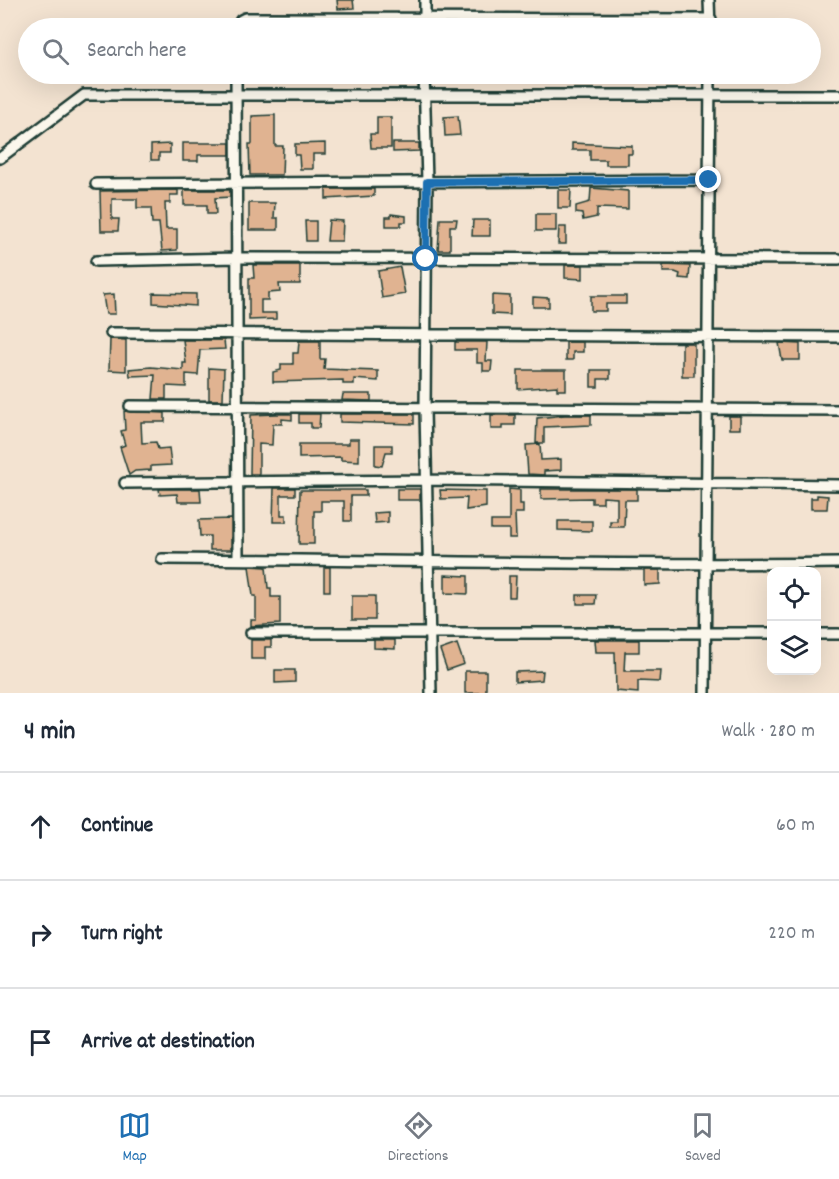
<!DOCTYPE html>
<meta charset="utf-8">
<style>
body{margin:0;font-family:Dekko,sans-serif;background:#f2f2f3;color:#1f2937}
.controls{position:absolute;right:18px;bottom:18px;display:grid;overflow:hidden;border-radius:12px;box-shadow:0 6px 24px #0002}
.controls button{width:54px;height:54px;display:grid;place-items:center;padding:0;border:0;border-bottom:2px solid #e0e1e3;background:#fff;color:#1f2937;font:30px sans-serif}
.stop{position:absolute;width:18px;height:18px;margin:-14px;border:4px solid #1f6fb2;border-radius:50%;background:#fff}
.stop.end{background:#1f6fb2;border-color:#fff;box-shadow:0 2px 6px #0008}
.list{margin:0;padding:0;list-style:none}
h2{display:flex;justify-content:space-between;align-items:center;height:78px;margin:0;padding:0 24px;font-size:26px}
h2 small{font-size:20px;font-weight:400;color:#747a83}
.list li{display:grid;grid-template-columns:39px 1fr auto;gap:18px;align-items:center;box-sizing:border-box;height:108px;padding:0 24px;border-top:2px solid #e0e1e3}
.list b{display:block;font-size:22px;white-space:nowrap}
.list em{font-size:20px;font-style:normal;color:#747a83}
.icon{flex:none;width:33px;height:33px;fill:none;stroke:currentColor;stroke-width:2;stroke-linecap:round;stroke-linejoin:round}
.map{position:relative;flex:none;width:839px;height:693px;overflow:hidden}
.search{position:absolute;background:#fff;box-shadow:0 6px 24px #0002;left:18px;right:18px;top:18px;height:66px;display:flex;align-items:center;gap:15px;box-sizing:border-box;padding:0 21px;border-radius:33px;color:#747a83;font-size:22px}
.sheet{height:402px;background:#fff}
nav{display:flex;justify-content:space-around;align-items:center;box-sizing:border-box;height:84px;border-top:2px solid #e0e1e3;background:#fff;font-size:16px;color:#747a83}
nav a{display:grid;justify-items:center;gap:3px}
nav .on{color:#1f6fb2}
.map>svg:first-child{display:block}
</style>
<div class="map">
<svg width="839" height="693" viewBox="0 0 839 693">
<rect width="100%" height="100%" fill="#f3e3d1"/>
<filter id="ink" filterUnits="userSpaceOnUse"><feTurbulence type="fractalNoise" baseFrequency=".0167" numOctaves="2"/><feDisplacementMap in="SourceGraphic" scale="12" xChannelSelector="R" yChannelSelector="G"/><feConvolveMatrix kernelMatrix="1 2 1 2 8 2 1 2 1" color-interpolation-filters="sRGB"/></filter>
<g filter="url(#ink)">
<!-- building -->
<path fill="#e0b391" stroke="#1f3d34" stroke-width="1.5" d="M337,0H353L354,8L338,9Z
M275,115V146H283L282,175H250L249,144H252V116Z
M458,116L460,135L445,136L444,117Z
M377,117H391V148H371L370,134H377Z
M183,143H230V155H198V161H183Z
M325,143V154H313V169H300L299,155H295V144Z
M393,143H419V151L393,152Z
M572,143L632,146V154H628V165H606V160H590V150H572Z
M170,144V153H159V160H151V145Z
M591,188L628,191V209L597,208V217L583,220L582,214L576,213V206L590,202Z
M326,189H374V196L326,199Z
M178,190V195H170V203H165L166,229H177V250L162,251L159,223H152L151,208H137V199H112V219H119L118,231H101L100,191Z
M184,190H230V197L215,198L216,214H207V205H184Z
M558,190H571L570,208H558Z
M249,203H275L274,218H278V230H249Z
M391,214L406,216V222H401V226H386V217H391Z
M536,214H556V231H536Z
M440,219H457L456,226H450V250H438Z
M329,220L343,221L342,241H327Z
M473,220H490V236H472Z
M305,221H316V241H306Z
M559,227H566V244H558Z
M253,265H300V284H279L280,292L268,293V300H261V313H276V319L249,320V278H254Z
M565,265H583V279L565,278Z
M663,265L690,266L689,279L679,278L680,274L675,272H663Z
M400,267L405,294L382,298L378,271Z
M153,293L196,294V306L153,303Z
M114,294L115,314H106L103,295Z
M492,295L510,296V315L492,314Z
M591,296H626V304H606V311H591Z
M533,297L549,298V307H533Z
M110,339L126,340V371L109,370Z
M183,340H224L225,349L200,350L198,375L186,374V387L166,386V399H153L155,375L130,376L129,369L151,367L183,370V363H186Z
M299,341H320V359H325L324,369L378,371V381L354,379V384H343V380L273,382V372L281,370V364H293V353H298Z
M455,342H487L486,361H492L491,371H483V363H477V350H455Z
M566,342H583V352H573V360H566Z
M682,343H694V376H682Z
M779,343L800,344V360H782Z
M209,368L224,369L223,400H209Z
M518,370H566V390H557V386L518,389Z
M591,370H610V379H598V387H591Z
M343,394H371V401L342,400Z
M124,411L165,413V422H141L142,443L156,442L158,449L169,448L171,465L151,466V470L135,471L129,475L120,447L125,445L121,431L125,430Z
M276,414H292V420L282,419V424H273L272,445L259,444V474H250L251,415Z
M299,414H320L319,428H311V423H299Z
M340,414H414V424L340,422Z
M491,415H515V425H503V429H491Z
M565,415H591V425L544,427V443H536L537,418Z
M729,416H740V429H729Z
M349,439H359V461L341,460V457L299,458V444H349Z
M540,444L541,460L561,459V470L544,471V475L528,474L526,445Z
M375,445H392V452H386L382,466L375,465Z
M274,488H295V495H281V515H286V522H273Z
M159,489H200L201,502H178L177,494L160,495Z
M397,489H420V500H397Z
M509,489L520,490V504H523V513H515L516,538H509V529H491V521H509Z
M541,489H637V500H625L624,527H610V521H617V498L603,497V503H592V498L541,499Z
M300,490H366V496H351V521H344V501H321V511H314V544H299Z
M440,490L486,491V507L466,510L467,498L441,499Z
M817,495L828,496L827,509H811V498H817Z
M388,512V522L375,523L374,513Z
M231,519V550H210V536H200L199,520Z
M558,521H592V531L558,530Z
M249,566L266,567L268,588H271V597H280V624L251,626V620H256V596H253Z
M324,567H330V591H324Z
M644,570H660V584L644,585Z
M445,575L468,576V594L445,593Z
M509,576H516L515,597H509Z
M577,595H596L595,604H577Z
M352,596H375V620H352Z
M251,640H271V647H265V659H251Z
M374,640H395V649L374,648Z
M595,640H639V652H625L624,671H661L660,682L638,681V693L616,691L615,652H596Z
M457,644L464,664L447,670L440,650Z
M275,670H295V682L275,683Z
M465,671H486V693H465Z
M543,671L542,680L515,682V672Z"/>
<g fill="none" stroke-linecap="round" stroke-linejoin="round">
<defs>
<path id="street" d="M709,0L710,28
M237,28L241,20L245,18L711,19
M425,28V0
M236,74L238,559
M424,74L427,182L425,409L431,693
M0,158L84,95H839
M96,184L709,180
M96,261L237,258L839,259
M111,333L839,337
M130,406L839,410
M125,483L426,480L839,485
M162,559C387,560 613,566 839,563
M251,633H772
M816,634H839
M705,693L710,74"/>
</defs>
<!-- street casing -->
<use href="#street" stroke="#1f3d34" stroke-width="14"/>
<!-- street -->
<use href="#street" stroke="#fbf7ec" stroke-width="9"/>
</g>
</g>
<g fill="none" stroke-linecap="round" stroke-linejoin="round" filter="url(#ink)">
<!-- route -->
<path stroke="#1f6fb2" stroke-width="8" d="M426,259L427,182L709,180"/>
</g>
</svg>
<div class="controls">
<button><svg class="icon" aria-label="locate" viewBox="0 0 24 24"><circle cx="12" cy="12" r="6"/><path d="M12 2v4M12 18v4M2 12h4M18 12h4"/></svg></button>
<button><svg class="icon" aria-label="layers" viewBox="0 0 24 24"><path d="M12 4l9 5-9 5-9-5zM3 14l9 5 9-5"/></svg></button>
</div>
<div class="stop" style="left:426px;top:259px"></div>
<div class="stop end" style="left:709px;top:180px"></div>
<div class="search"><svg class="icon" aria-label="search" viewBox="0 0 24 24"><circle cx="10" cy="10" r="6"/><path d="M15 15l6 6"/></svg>Search here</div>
</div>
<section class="sheet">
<h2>4 min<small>Walk · 280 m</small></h2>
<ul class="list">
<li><svg class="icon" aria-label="ahead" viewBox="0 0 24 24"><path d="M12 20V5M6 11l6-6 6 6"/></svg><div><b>Continue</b></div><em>60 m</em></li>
<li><svg class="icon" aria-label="right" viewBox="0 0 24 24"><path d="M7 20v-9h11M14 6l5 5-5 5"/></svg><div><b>Turn right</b></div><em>220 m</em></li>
<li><svg class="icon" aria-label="arrive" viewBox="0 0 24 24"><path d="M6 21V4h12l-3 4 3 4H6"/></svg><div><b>Arrive at destination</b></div></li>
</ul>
</section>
<nav>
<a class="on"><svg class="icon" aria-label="map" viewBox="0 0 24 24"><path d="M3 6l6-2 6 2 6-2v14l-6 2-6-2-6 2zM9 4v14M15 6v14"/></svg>Map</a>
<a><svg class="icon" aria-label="directions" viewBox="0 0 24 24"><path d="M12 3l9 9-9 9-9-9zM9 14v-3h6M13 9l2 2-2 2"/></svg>Directions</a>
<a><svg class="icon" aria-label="saved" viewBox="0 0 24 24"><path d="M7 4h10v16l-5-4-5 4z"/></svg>Saved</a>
</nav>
